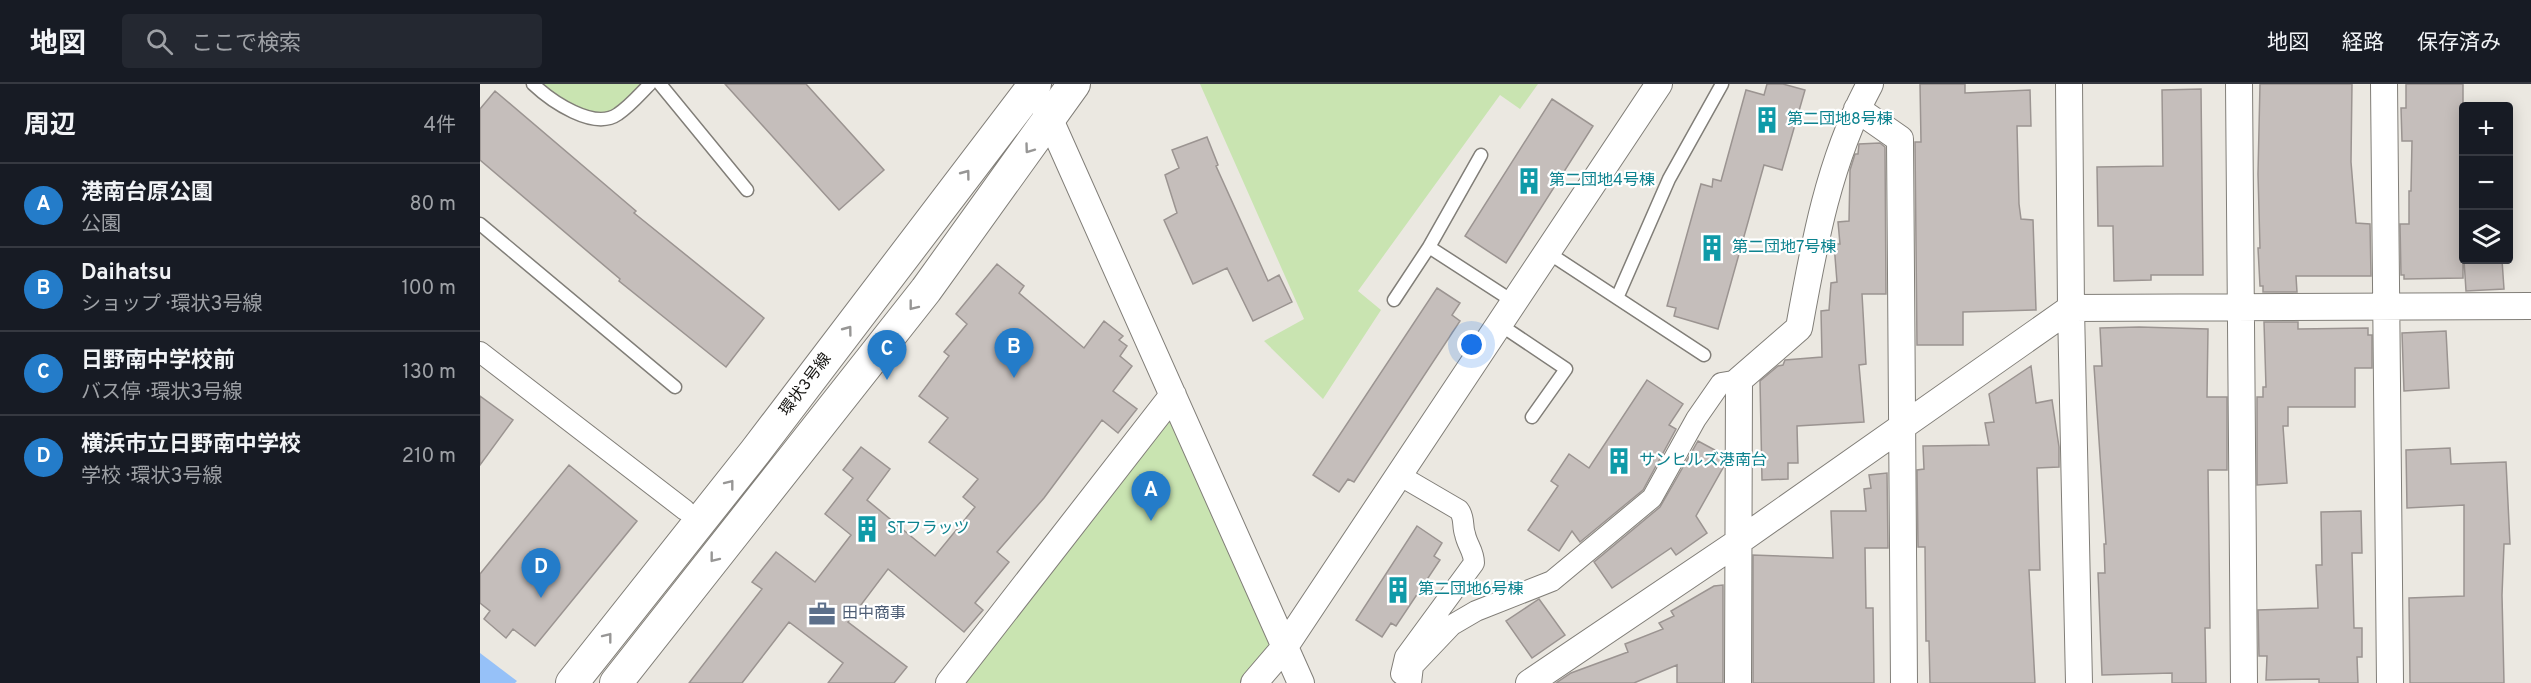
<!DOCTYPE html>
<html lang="ja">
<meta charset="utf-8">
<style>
body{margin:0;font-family:Overpass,"Noto Sans JP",sans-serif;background:#242831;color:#f1f3f6}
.controls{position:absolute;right:18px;top:18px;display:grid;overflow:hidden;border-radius:6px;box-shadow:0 3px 15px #0003}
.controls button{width:54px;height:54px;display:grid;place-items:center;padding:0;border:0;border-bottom:2px solid #363941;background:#171b24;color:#f1f3f6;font:30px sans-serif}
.you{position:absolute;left:992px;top:261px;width:21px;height:21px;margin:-15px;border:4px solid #fff;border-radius:50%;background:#1a73e8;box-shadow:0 0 0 9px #1a73e833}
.badge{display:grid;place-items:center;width:39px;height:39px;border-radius:50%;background:#247cc9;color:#fff;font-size:20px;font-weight:700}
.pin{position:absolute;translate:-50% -50px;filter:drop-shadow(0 2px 3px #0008)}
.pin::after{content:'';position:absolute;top:32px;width:21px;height:18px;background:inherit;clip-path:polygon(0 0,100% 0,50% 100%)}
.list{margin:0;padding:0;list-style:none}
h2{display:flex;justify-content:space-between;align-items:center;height:78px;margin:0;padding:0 24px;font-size:26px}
h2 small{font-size:20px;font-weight:400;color:#9ea1a6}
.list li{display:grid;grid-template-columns:39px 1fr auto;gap:18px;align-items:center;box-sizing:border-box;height:84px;padding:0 24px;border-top:2px solid #363941}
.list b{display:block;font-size:22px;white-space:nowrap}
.list p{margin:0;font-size:20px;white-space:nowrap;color:#9ea1a6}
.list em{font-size:20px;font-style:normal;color:#9ea1a6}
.icon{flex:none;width:33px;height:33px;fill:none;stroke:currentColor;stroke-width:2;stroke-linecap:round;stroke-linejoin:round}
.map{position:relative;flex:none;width:2051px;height:599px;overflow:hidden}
header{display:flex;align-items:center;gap:36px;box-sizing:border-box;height:84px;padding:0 30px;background:#171b24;border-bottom:2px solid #363941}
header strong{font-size:28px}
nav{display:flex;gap:33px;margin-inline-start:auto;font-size:21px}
.search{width:420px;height:54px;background:#242831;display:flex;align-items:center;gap:15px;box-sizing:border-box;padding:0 21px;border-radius:6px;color:#9ea1a6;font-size:22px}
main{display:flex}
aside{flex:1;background:#171b24}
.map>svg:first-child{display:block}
</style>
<header>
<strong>地図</strong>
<div class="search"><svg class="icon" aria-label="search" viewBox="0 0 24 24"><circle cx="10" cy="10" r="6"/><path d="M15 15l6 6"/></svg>ここで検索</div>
<nav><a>地図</a><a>経路</a><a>保存済み</a></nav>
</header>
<main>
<aside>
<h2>周辺<small>4件</small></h2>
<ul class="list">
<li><span class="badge">A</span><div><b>港南台原公園</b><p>公園</p></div><em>80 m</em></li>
<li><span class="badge">B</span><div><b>Daihatsu</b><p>ショップ · 環状3号線</p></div><em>100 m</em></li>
<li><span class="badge">C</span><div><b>日野南中学校前</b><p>バス停 · 環状3号線</p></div><em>130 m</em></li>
<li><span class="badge">D</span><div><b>横浜市立日野南中学校</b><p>学校 · 環状3号線</p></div><em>210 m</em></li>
</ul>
</aside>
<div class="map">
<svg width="2051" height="599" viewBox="0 0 2051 599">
<rect width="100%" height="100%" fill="#ebe8e1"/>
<!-- green -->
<path fill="#c9e4b1" d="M53,0H170L137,32L112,35Z
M720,0H1058L1040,25L1020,11L878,207L901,226L843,315L784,257L824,235Z
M693,311L804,564L774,599H469Z"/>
<!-- water -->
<path fill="#96c1f8" d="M0,569L37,597L35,599H0Z"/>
<!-- building -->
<path fill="#c5bebb" stroke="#9b9491" stroke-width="1.5" d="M245,0H326L404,86L359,126Z
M1287,0H1303L1325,6L1302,86L1284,81L1238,245L1194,232L1196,224L1187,222L1221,100L1232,103L1233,95L1241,97L1266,6L1284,11Z
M1440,0H1485V9L1550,6L1551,42H1537L1539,120L1541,135L1553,136L1556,226L1483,228V261H1437L1435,58H1441Z
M1780,0H1872L1871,78L1876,139L1890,140L1891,192H1816L1817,208H1783V202H1780L1778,164H1780L1778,90Z
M1926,0H1983V194L1924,195V191H1921L1920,140H1929V107H1931L1932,57H1922L1921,24H1926Z
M1721,5L1723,191H1671V196L1634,197L1633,142H1618L1617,83L1683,82L1682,6Z
M15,7L156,127L154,129L284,234L246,283L139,197L140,195L0,76V25Z
M1072,15L1113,42L1026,179L985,152Z
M727,53L738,81L736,82L788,197L799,191L812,218L773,237L747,184L713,200L684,136L697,129L685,91L699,84L692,66Z
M1400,59L1405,63L1406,210H1382L1386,280L1379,281L1384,338L1317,342L1318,379H1308V395L1282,396L1280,297L1298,282L1303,281L1305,276L1342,273L1341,227L1349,226L1351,199L1357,198L1354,160H1360L1358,138L1369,137L1370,86L1375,70H1378L1379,60Z
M1984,176H2022L2024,205L1986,207Z
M517,180L544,202L539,209L604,264L624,237L643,252L639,256L647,262L640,272L652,282L633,307L657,325L638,349L622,336L564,414L517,468L529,478L495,519L503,526L484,548L408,485L368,538L427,583L414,599H348L363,579L309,538L262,599H209L282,505L272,498L296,468L335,498L371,451L345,430L373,394L363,386L381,363L410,385L387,416L455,472L495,423L483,413L498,395L449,358L468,334L439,312L469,272L464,268L487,240L476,230Z
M957,204L980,219L972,231L980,237L874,398L868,395L859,408L833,391Z
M1784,238H1818V245L1888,244V251H1892V284H1875V323H1808V342H1803L1807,399L1777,401V313H1783V303H1786Z
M1659,243L1728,245L1727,313H1747V386H1728L1730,544H1725L1726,599H1692V589L1622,591L1618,489H1625L1624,460H1626L1614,282H1622L1620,244Z
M1966,247L1969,304L1924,307L1922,249Z
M1551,282L1556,319L1572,316L1579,363V383L1557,384L1560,486H1549L1555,599H1450L1449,557H1446L1445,463H1438L1437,386L1444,385L1443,362L1509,361L1505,339L1514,338L1509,310Z
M1167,296L1203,320L1189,341L1196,345L1163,406L1100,458L1092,447L1079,467L1048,446L1078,402L1071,397L1089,370L1109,384Z
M0,312L33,336L0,381Z
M1218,357L1244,371V382L1216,432L1227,449L1196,471L1191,464L1132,504L1114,478L1180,423Z
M1970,364L1971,380L2026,378L2030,460H2024L2022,511L2024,599H1930L1929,514L1984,512V421L1927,424L1926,366Z
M89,381L157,437L55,562L33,545L26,554L4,535L10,527L0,519V490Z
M1407,389L1408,464H1385L1386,524H1393L1394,599H1273V471L1353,474L1351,427H1386L1384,405L1391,404L1389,391Z
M1881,427L1882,469H1872L1874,544H1882V573H1877L1878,599H1839V595L1786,596L1787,572H1779L1778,526L1838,524L1836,481H1842L1841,428Z
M937,442L962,459L954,472L960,476L916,542L911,539L902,553L876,536Z
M1243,501V599H1197V581L1154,599H1076L1091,589L1148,568L1145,560L1183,545L1179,539L1194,532L1191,527L1234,502Z
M1059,515L1085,551L1052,574L1026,537Z"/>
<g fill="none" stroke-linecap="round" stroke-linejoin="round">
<defs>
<path id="service" d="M53,0C71,17 114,47 138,30C150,22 160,10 170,0
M180,0L267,106
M0,140L195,303
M949,163L1001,71
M1067,168L1224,271
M1137,214L1189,95L1242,0
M914,216L949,163L1034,218
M1019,240L1086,285L1052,333"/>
<path id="pedestrian" d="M0,268L205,426
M919,391L979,426C985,434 982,442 985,450C987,461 994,467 994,479L925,573L921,590
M931,599L933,582L972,541L996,527L1072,497L1172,414L1216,335L1241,299L1259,296"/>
<path id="minor" d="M1589,0L1591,224L1599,599
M1759,0L1764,599
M1904,0L1910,599
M563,20L821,599
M1377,25L1420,55L1424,599
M469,599L693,311
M774,599L804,564L1179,0
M1049,599L1258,458L1591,224L2051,222
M1258,599L1259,296L1319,244C1334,160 1349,76 1390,0"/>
<path id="tertiary" d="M92,599L275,368L555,0
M136,599L446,206L594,0"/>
</defs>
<!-- service casing -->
<use href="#service" stroke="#817e78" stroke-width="15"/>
<!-- pedestrian casing -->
<use href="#pedestrian" stroke="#817e78" stroke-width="22"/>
<!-- minor casing -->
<use href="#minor" stroke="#817e78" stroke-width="28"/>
<!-- tertiary casing -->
<use href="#tertiary" stroke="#817e78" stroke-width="34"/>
<!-- service -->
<use href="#service" stroke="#fff" stroke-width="12"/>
<!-- pedestrian -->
<use href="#pedestrian" stroke="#fff" stroke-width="20"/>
<!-- minor -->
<use href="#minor" stroke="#fff" stroke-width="26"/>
<!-- tertiary -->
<use href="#tertiary" stroke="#fff" stroke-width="32"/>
</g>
<!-- one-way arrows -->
<defs><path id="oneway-chevron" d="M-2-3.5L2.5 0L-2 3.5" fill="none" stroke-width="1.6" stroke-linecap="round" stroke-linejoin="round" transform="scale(1.5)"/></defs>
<g stroke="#979695">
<use href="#oneway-chevron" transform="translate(549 65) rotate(126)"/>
<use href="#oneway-chevron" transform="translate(486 90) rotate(-53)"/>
<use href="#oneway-chevron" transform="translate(433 222) rotate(128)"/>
<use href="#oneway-chevron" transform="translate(368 246) rotate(-53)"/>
<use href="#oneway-chevron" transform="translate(250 400) rotate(-52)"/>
<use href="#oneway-chevron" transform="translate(234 474) rotate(128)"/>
<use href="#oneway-chevron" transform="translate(128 553) rotate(-52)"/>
</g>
<!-- icons -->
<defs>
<symbol id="building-bare" viewBox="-9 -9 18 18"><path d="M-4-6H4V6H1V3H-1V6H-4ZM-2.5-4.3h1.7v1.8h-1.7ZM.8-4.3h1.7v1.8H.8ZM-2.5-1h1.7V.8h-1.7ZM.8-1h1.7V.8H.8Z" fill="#0f9aa8" stroke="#fff" stroke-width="2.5" paint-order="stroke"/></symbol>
<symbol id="office-bare" viewBox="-9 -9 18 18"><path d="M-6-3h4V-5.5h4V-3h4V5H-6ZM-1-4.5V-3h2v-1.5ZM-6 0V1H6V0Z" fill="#5c6f8a" stroke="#fff" stroke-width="2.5" paint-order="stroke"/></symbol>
</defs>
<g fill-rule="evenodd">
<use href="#building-bare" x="1268" y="17" width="38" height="38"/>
<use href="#building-bare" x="1030" y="78" width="38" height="38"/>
<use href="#building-bare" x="1213" y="145" width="38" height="38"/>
<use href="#building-bare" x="1120" y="358" width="38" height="38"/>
<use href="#building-bare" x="368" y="426" width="38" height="38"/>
<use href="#building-bare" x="899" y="487" width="38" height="38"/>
<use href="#office-bare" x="323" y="511" width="38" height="38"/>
</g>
<g text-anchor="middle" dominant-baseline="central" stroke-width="4.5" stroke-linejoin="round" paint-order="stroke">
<!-- culture labels -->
<g font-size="16" fill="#0d838f" stroke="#fff" text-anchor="start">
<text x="1307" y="36">第二団地8号棟</text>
<text x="1069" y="97">第二団地4号棟</text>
<text x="1252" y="164">第二団地7号棟</text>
<text x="1159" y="377">サンヒルズ港南台</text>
<text x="407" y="445">STフラッツ</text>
<text x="938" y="506">第二団地6号棟</text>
</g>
<!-- street labels -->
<g font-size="16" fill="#171613" stroke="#fff">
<text transform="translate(326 301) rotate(-53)">環状3号線</text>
</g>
<!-- service labels -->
<g font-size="16" fill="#4e5e75" stroke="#fff" text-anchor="start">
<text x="362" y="530">田中商事</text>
</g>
</g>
</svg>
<div class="controls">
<button>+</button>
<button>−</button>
<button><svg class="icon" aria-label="layers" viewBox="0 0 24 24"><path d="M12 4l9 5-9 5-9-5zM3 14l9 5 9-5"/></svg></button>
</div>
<div class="you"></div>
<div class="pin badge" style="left:671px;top:437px">A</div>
<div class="pin badge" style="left:534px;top:294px">B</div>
<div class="pin badge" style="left:407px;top:296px">C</div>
<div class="pin badge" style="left:61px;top:514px">D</div>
</div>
</main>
